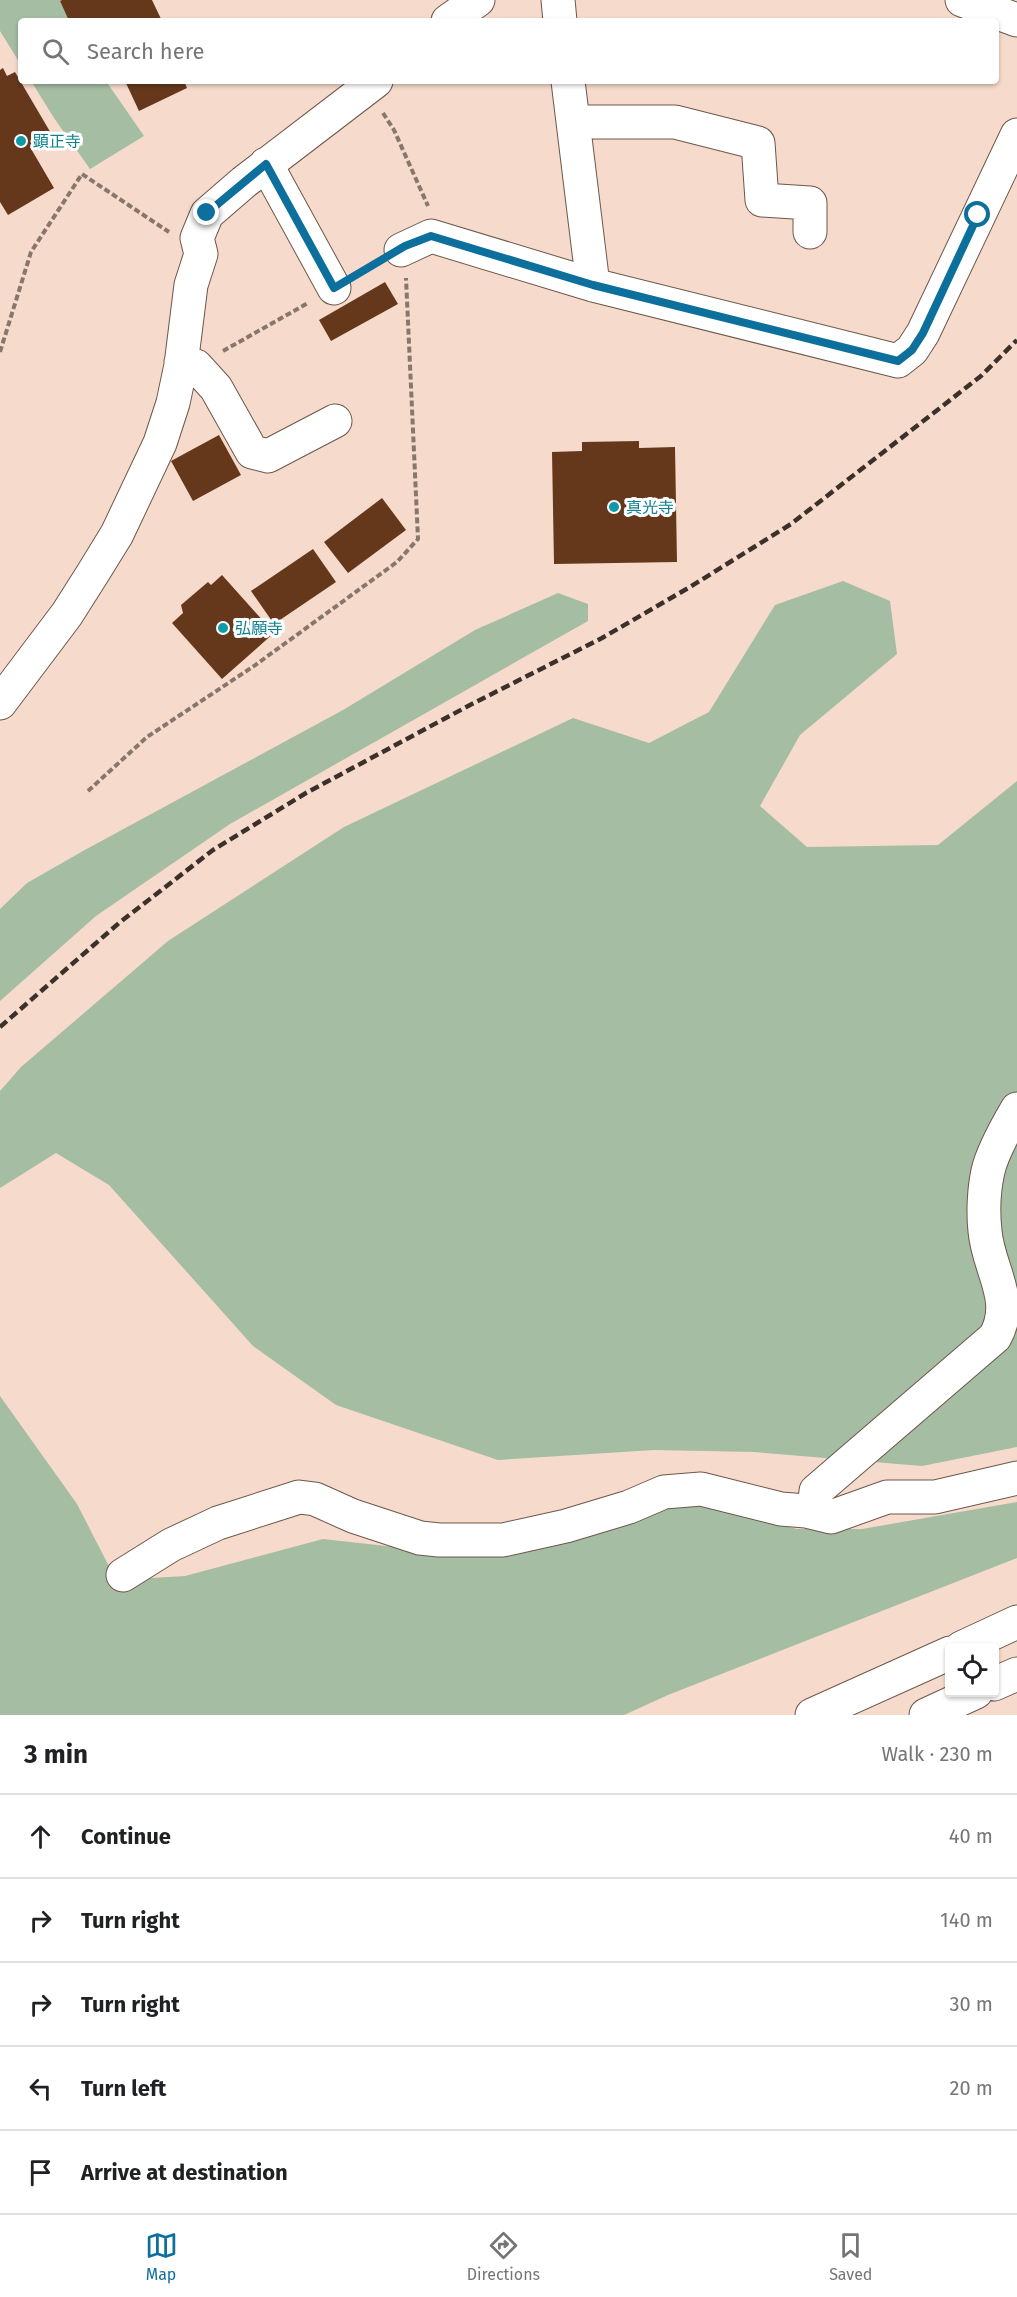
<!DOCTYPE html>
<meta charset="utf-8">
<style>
body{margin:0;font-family:"Fira Sans","Noto Sans JP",sans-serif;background:#f2f2f2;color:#202124}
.controls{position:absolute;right:18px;bottom:18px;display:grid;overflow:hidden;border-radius:6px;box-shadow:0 2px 4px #0004}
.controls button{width:54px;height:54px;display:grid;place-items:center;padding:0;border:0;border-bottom:2px solid #e0e0e0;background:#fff;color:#202124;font:30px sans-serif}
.stop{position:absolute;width:18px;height:18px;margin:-14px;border:4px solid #0c6f9c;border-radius:50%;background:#fff}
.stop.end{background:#0c6f9c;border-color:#fff;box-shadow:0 2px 6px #0008}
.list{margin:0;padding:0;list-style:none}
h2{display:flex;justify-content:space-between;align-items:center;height:78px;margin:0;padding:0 24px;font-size:26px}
h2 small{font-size:20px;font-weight:400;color:#757577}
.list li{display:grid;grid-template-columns:39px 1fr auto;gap:18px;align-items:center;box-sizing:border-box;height:84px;padding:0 24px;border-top:2px solid #e0e0e0}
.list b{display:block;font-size:22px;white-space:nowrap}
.list em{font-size:20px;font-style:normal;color:#757577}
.icon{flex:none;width:33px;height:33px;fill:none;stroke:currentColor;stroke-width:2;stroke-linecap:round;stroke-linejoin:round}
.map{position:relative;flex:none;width:1017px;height:1715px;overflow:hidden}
.search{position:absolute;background:#fff;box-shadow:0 2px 4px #0004;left:18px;right:18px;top:18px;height:66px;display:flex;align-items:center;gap:15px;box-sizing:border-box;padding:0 21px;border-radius:6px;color:#757577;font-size:22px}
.sheet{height:498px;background:#fff}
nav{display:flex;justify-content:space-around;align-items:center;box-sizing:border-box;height:84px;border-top:2px solid #e0e0e0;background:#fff;font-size:16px;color:#757577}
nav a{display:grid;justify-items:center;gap:3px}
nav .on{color:#0c6f9c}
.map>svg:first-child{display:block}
</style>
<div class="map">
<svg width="1017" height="1715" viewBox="0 0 1017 1715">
<rect width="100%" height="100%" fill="#f6dbcc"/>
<!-- green -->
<path fill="#a4bda3" d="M0,0H62L60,1L69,21H21V65L0,31Z
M31,81H106L144,136L90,169L54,118Z
M843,581L890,601L897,654L800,735L760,806L807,847L938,845L1017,781V1447L922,1466L754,1452L654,1450L498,1460L336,1405L253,1346L109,1185L56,1153L0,1188V1091L21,1067L168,941L344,827L573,718L649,743L709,712L775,605Z
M558,593L588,604V621L230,824L96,916L0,1001V909L27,883L83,851L343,710L475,630Z
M0,1396L77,1504L116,1580L185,1576L323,1539L467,1555L637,1511L700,1504L797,1529H862L1017,1502V1558L668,1695L624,1715H0Z"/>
<!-- building -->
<path fill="#65381c" d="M62,0H152L162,21H69L60,1Z
M3,68L7,76L15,72L52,135L30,147L54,188L8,215L0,202V70Z
M125,81H184L187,88L139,111Z
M385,282L398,304L331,341L319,320Z
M219,435L241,475L193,501L171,461Z
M639,441V448L675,447L677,562L554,564L552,452L582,451V442Z
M382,498L406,530L348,573L324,542Z
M313,549L336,582L274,624L251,591Z
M222,575L274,633L222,679L172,623L183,613L181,605L208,582L211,585Z"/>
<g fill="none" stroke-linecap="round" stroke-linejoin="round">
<defs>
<path id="minor" d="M558,0L560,21
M962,0L1017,20
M448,21L478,0
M568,81L593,285
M573,122H675L758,143L762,200L810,203V232
M266,164L334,288
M401,250L431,236L593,285L898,361L912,350L923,333L1017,135
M181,362L196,366L216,388L252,452L268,456L335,421
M0,703L67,614L93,573L117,534L160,443L173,403L181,365L191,285L201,254L197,238L207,214L244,182L376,81
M814,1512L816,1491L995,1337C1016,1300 988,1269 985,1231C983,1213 984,1189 988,1171C992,1153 1007,1126 1017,1109
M123,1575L171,1545L218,1523L299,1497L315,1499L353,1516L420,1538L439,1540H503L566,1526L629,1507L664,1492L701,1489L781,1509L806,1511L831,1517L887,1497H935L1017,1478"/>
<path id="motorway" d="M961,1648L1017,1622
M994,1684L1017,1674
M812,1715L950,1653
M926,1715L976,1692"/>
</defs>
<!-- minor casing -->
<use href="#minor" stroke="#6d574a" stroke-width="35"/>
<!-- motorway casing -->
<use href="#motorway" stroke="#6d574a" stroke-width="35"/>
<!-- path -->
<path stroke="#88766c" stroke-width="4" stroke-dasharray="6 3" stroke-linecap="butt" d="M383,113L394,130L428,206
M361,273L376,264
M223,351L308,303
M0,352L31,252L82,174L169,232
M88,791L147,737L254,666L397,562L418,539L406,278"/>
<!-- minor -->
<use href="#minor" stroke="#fff" stroke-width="33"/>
<!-- motorway -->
<use href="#motorway" stroke="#fff" stroke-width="33"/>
<!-- rail -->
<path stroke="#3c312a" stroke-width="4.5" stroke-dasharray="9 4.5" stroke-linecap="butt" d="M0,1027L119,923L213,850L306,793L470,705L602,638L690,587L791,524L981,376L1017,340"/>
</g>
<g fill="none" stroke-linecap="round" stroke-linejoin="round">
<!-- route -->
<path stroke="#0c6f9c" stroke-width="8" d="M207,213L266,164L334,288L405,246L431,236L593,285L898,361L912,350L923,333L978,215"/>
</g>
<!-- markers -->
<g fill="#0f9aa8" stroke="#fff" stroke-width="2">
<circle cx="21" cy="141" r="6"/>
<circle cx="614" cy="507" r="6"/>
<circle cx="223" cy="628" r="6"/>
</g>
<g text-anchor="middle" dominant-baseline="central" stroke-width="6" stroke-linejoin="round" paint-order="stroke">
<!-- culture labels -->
<g font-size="16" fill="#0d838f" stroke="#fff" text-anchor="start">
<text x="33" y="141">顕正寺</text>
<text x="626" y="507">真光寺</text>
<text x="235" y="628">弘願寺</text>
</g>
</g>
</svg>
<div class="controls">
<button><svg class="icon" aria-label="locate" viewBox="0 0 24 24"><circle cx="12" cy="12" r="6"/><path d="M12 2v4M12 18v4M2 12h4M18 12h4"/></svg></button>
</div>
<div class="stop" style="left:978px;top:215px"></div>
<div class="stop end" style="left:207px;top:213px"></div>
<div class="search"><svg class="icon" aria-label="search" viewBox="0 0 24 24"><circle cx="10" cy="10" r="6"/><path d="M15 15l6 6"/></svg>Search here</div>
</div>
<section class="sheet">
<h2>3 min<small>Walk · 230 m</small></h2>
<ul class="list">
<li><svg class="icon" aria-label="ahead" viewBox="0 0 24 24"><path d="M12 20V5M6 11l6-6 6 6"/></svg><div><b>Continue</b></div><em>40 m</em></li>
<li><svg class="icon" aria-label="right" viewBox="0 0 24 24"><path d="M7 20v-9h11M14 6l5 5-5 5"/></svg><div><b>Turn right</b></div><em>140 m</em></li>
<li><svg class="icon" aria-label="right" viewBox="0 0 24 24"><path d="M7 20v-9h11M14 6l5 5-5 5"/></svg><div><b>Turn right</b></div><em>30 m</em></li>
<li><svg class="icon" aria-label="left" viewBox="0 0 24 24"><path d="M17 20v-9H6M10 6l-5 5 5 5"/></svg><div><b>Turn left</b></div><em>20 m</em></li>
<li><svg class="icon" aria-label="arrive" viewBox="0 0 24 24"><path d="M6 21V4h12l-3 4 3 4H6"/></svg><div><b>Arrive at destination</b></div></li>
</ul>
</section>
<nav>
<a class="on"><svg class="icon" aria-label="map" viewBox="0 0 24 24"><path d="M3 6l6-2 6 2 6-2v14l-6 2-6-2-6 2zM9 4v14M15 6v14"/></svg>Map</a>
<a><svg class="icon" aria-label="directions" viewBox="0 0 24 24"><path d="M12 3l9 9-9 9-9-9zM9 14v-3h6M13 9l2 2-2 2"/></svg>Directions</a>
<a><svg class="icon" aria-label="saved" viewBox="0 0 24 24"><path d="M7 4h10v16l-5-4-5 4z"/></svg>Saved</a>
</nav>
